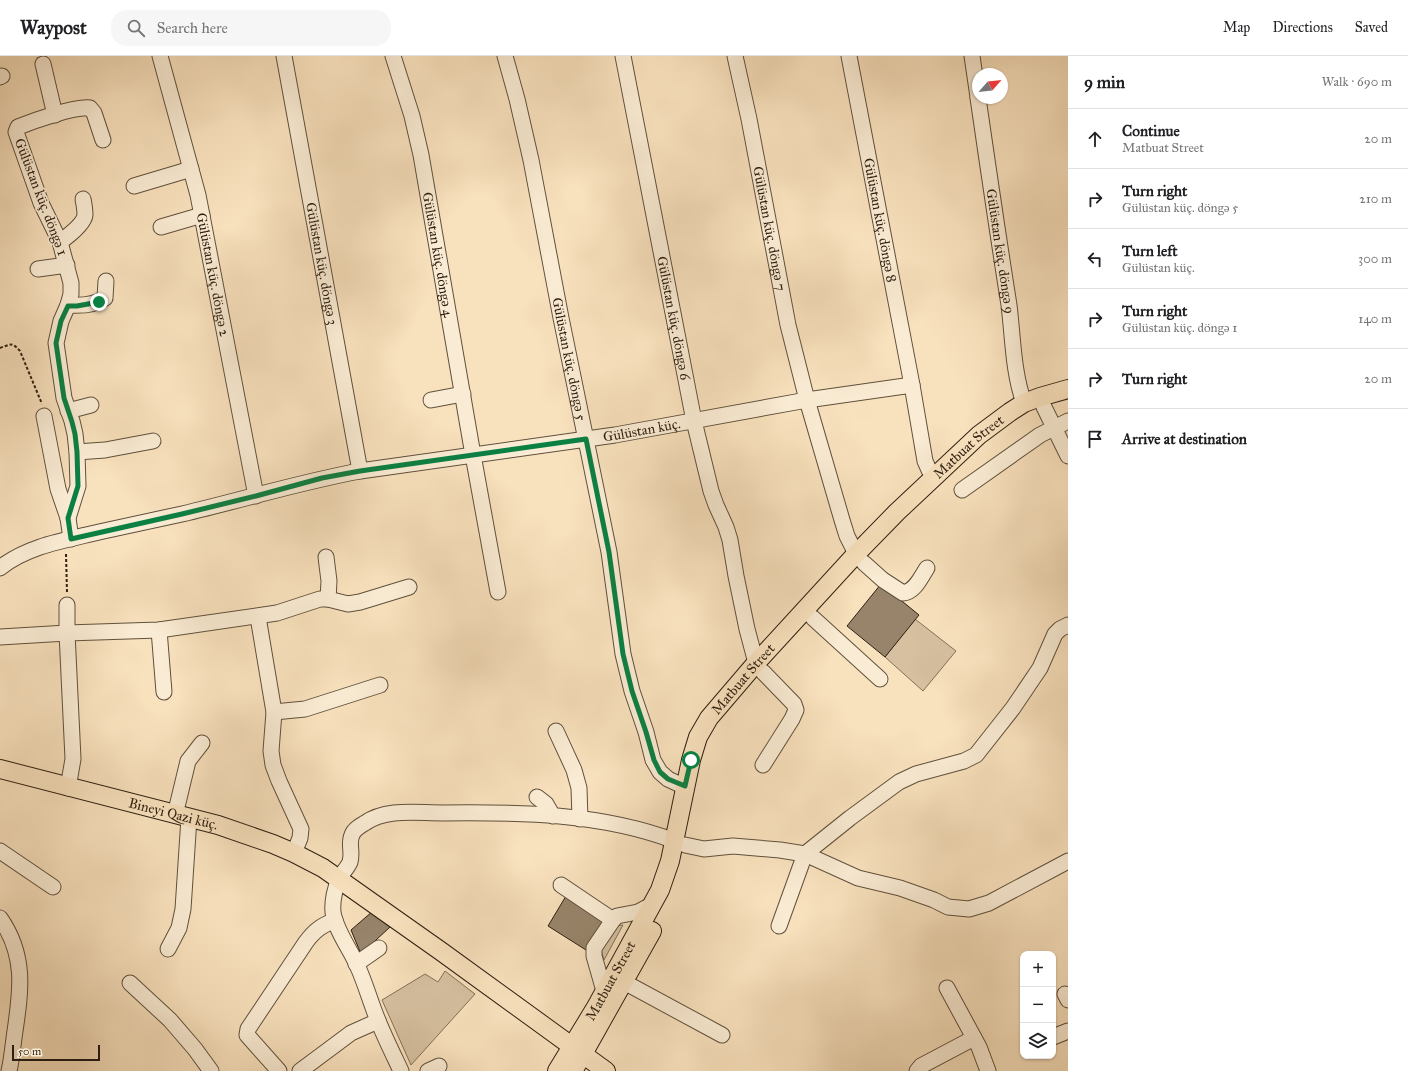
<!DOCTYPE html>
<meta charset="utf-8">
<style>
body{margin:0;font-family:"IM FELL Great Primer",serif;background:#f6f6f6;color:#202124}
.controls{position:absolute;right:12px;bottom:12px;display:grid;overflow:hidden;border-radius:8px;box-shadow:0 1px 3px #0004}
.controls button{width:36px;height:36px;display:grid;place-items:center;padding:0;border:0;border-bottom:1px solid #e0e0e0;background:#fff;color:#202124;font:20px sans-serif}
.compass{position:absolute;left:972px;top:12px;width:36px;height:36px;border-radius:50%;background:#fff;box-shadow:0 1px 3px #0004;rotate:63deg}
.scale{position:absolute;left:12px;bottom:10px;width:88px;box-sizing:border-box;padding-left:4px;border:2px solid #2e1f11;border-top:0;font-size:11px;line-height:14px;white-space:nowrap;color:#2e1f11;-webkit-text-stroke:3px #faecd4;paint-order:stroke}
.stop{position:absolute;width:12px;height:12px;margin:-9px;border:3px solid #0b8043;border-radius:50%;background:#fff}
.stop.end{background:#0b8043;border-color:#fff;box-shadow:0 1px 4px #0008}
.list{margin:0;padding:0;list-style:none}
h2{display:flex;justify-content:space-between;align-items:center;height:52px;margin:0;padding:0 16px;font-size:17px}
h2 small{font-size:13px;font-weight:400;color:#757577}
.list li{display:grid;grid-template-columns:26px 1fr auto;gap:12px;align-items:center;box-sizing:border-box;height:60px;padding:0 16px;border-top:1px solid #e0e0e0}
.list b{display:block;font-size:15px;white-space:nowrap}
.list p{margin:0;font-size:13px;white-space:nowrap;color:#757577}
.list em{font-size:13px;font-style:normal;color:#757577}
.icon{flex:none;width:22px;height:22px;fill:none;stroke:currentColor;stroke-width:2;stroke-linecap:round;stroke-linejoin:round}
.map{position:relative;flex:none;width:1068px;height:1015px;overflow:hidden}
header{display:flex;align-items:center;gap:24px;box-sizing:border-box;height:56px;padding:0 20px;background:#fff;border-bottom:1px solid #e0e0e0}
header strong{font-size:19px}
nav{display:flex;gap:22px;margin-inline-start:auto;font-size:14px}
.search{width:280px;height:36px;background:#f6f6f6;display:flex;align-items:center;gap:10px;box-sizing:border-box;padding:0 14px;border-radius:16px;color:#757577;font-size:15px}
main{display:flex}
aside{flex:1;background:#fff}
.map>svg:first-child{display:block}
</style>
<header>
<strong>Waypost</strong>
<div class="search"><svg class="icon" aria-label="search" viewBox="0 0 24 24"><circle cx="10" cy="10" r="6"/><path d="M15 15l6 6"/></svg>Search here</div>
<nav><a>Map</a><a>Directions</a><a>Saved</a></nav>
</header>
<main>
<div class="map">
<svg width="1068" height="1015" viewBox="0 0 1068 1015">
<rect width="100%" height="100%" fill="#f8e1bd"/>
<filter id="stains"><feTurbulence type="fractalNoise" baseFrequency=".005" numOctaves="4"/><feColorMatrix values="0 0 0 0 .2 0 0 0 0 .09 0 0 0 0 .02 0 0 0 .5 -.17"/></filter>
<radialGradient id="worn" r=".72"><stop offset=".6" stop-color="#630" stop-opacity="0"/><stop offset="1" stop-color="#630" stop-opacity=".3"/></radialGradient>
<!-- green -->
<path fill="#d6c0a0" stroke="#827058" d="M915,563L956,595L923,635L885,601Z
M623,869L604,904L601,894L614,870Z
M445,915L475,938L411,1009L382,944L425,918L438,926Z"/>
<!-- building -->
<path fill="#97846a" stroke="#2e1f11" d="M881,528L919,559L885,601L847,570Z
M566,840L604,864L586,894L548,870Z
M373,855L390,871L361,898L351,874Z"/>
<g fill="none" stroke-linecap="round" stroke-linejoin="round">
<defs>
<g id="minor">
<path id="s1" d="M160,0L198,139L256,440"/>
<path id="s2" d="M284,0L360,415"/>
<path id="s3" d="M393,0L412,60L421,99L473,399L498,536"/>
<path id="s4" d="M505,0L517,43L531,104L561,262L609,496L623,598L632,635L646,676L653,704L660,716L668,723L685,731"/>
<path id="s5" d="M623,0L694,365L711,435L716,449L726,471L730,484L736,520L747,573L756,607"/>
<path id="s6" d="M735,0L749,63L788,269L807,344L842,464L847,480L856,498"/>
<path id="s7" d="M849,0L912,329L925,405L929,414L934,421"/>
<path d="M972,0L978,41"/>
<path d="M43,8L55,59"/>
<path d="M0,21L2,20"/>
<path id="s8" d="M978,42C988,111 998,180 1009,249C1013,282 1013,316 1024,347"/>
<path d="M134,130L191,113"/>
<path d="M161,171L202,159"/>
<path d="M60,186C67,181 84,168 85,159C85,154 84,148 83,143"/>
<path d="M38,213L67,209"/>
<path d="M68,249C81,250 95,249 105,242L106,225"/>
<path d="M431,344L463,338"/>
<path d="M1044,351L1068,400"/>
<path d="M68,355L91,349"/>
<path d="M44,360L58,433L68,462"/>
<path d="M77,396L105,394L153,385"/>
<path d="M962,434L1040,379L1068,365"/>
<path d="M71,483L68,462L78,430L77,396L75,378L72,365L64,342L56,287L61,265L68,249L71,238V227L60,186L41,147L16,76L18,71C33,65 75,50 90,52L94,57L103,84"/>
<path d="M326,501L329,525L328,543"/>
<path d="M864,507L883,524L903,537C915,536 921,521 927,512"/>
<path id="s9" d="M0,512C27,490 66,484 99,476C127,470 155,464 182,458C242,444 300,426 360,415L615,379L807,344L912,329"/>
<path d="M67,549V577L73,703L68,732"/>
<path d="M258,561L274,656L271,695L273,709L279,725L301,773L300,782L294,797"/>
<path d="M813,562L880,623"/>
<path d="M159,574L164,636"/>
<path d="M0,581L67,577L159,574L277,557L320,543H328L348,548L360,546L409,531"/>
<path d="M763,616L794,648L796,654L792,663L763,709"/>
<path d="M274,656L305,653L380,629"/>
<path d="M556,675L574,714L579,732L580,763"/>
<path d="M537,741L546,748L553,760"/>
<path d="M175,759L188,705L202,687"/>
<path d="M685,789L704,793L733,790L780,794L805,798L858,822L900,832L934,844L948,851L969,853L989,847L1068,805"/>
<path d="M0,795L53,831"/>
<path d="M561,829L613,864"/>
<path d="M0,862C26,899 21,934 15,975C13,988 12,1002 9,1015"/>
<path d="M779,870L805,798L850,762L899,726L916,718L964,705L976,699L1013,652L1040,612L1055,578L1060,573L1068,569"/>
<path d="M168,893L179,872L183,853L189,762"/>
<path d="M356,908L379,892"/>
<path d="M624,926L722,979"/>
<path d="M130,927L170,964L195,993L211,1015"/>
<path d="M947,932L979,991L988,1015"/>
<path d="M604,935L594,900V892L613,864L617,860L638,856L653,848"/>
<path d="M1065,938L1068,944"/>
<path d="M1053,981L1068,975"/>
<path d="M279,1015L247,979L248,973L306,886C315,874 321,870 335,864"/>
<path d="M300,1015L351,977L378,965"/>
<path d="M401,1015C393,998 384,980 377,962C370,945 365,926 357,909C350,893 335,873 333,856C332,845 335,831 340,821C343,816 348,811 350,806C353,797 348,787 352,779C354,773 360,770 365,767C386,752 417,757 442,757C519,756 601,757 675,785"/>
<path d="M428,1015L439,1010"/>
<path d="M917,1015L921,1010L974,982"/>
</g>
<g id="major">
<path id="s10" d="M0,713L218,769L273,788L294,797L323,812L442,896L606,1015"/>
<path id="s11" d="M557,1015L596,951L660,834L670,805L691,704L698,681L709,662L756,607L856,498L897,456L979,379L1010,356L1024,347L1040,341L1068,333"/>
<path d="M573,1015L583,998L652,875"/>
</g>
</defs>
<!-- minor casing -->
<use href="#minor" stroke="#60503c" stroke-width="17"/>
<!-- major casing -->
<use href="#major" stroke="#2e1f11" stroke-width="20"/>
<!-- path -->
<path stroke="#2e1f11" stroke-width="2" stroke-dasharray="3 2" stroke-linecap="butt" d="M0,292C11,288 12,286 20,295L42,348
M66,498L67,537"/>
<!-- minor -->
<use href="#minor" stroke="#faecd4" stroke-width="15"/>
<!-- major -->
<use href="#major" stroke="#f8e1bd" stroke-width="18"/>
</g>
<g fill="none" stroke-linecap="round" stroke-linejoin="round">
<!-- route -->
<path stroke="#0b8043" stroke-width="5" d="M99,246L77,250H68L61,265L56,287L64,342L72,366L75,378L77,396L78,430L68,462L71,483L182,458L256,440L322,422L360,415L586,383L609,496L623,598L632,635L646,676L654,704L660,716L668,723L685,730L691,704"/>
</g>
<g text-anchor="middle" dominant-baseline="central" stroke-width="3.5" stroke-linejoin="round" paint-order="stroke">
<!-- street labels -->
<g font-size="14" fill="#2e1f11" stroke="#faecd4">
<text transform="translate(41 141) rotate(69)">Gülüstan küç. döngə 1</text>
<text stroke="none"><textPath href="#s7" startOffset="167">Gülüstan küç. döngə 8</textPath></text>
<text stroke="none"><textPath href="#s6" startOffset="176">Gülüstan küç. döngə 7</textPath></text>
<text stroke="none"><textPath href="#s8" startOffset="155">Gülüstan küç. döngə 9</textPath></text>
<text stroke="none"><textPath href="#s3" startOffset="204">Gülüstan küç. döngə 4</textPath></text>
<text stroke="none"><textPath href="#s2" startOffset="211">Gülüstan küç. döngə 3</textPath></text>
<text stroke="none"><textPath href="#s1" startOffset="225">Gülüstan küç. döngə 2</textPath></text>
<text stroke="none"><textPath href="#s5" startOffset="267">Gülüstan küç. döngə 6</textPath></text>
<text stroke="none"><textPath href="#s4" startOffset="310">Gülüstan küç. döngə 5</textPath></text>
<text stroke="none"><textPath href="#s9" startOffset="659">Gülüstan küç.</textPath></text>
<text stroke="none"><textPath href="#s11" startOffset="764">Matbuat Street</textPath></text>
<text stroke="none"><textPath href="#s11" startOffset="440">Matbuat Street</textPath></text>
<text stroke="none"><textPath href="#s10" startOffset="179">Bineyi Qazi küç.</textPath></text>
<text stroke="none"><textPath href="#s11" startOffset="105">Matbuat Street</textPath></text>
</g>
</g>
<rect width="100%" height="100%" filter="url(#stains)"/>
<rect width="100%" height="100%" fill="url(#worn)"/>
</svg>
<div class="controls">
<button>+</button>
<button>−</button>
<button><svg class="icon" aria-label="layers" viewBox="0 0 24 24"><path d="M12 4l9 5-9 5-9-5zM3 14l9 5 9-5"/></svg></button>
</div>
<svg class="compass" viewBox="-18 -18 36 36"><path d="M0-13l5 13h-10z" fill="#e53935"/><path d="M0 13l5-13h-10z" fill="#757577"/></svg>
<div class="scale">50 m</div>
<div class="stop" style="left:691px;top:704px"></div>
<div class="stop end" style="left:99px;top:246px"></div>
</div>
<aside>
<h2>9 min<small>Walk · 690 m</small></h2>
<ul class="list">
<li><svg class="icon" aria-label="ahead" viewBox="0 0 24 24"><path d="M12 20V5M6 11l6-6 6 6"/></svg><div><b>Continue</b><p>Matbuat Street</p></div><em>20 m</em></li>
<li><svg class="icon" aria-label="right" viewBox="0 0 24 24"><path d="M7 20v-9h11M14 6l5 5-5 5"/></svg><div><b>Turn right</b><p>Gülüstan küç. döngə 5</p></div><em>210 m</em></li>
<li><svg class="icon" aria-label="left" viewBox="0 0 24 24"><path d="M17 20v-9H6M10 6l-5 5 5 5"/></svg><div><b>Turn left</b><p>Gülüstan küç.</p></div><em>300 m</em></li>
<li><svg class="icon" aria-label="right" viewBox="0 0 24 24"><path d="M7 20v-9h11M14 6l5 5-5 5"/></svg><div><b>Turn right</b><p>Gülüstan küç. döngə 1</p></div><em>140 m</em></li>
<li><svg class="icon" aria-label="right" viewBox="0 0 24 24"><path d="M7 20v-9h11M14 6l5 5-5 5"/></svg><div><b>Turn right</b></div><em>20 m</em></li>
<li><svg class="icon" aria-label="arrive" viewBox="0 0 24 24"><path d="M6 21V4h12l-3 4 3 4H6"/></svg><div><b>Arrive at destination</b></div></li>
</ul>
</aside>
</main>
